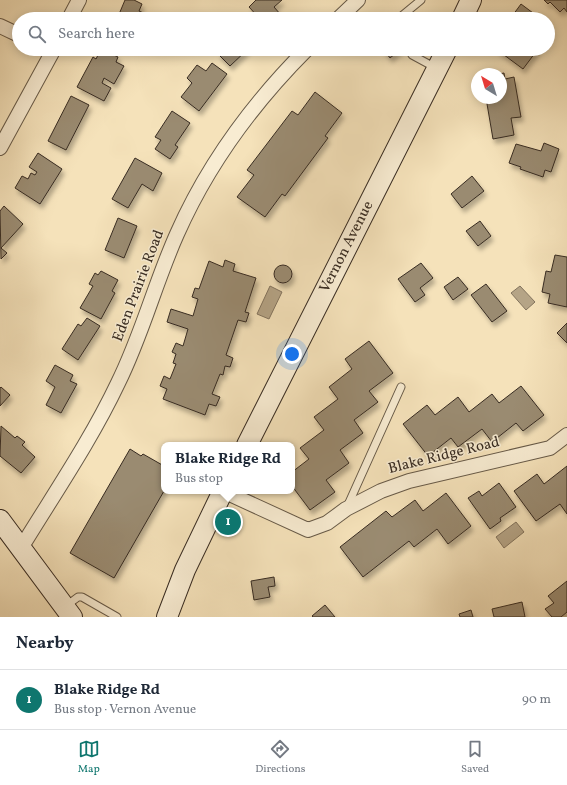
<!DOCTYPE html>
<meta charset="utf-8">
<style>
body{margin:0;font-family:Vollkorn,serif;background:#f2f2f3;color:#1f2937}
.compass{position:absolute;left:471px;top:68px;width:36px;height:36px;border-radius:50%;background:#fff;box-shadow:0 2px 10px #0003;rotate:322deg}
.you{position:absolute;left:292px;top:354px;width:14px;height:14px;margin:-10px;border:3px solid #fff;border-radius:50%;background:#1a73e8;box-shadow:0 0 0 6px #1a73e833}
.badge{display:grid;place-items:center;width:26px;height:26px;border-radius:50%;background:#0f766e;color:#fff;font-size:13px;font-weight:700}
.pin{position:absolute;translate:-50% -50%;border:2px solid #fff;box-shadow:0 1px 4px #0006}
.popup{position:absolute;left:161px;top:442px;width:134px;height:52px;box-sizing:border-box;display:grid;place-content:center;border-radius:8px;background:#fff;filter:drop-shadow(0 1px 3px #0005);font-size:13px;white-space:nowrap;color:#747a83}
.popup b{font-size:15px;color:#1f2937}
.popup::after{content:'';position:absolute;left:50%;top:100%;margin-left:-8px;border:8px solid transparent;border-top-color:#fff}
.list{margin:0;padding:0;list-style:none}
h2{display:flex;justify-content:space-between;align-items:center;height:52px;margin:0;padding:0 16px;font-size:17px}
h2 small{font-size:13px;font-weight:400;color:#747a83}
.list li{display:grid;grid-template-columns:26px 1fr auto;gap:12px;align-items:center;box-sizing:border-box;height:60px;padding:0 16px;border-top:1px solid #e0e1e3}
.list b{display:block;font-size:15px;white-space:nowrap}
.list p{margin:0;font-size:13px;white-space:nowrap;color:#747a83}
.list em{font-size:13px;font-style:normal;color:#747a83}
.icon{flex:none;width:22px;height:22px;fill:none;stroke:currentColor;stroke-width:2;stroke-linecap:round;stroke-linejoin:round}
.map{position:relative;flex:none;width:567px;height:617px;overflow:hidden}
.search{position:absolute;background:#fff;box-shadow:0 2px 10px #0003;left:12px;right:12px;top:12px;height:44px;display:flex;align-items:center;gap:10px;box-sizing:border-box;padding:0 14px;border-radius:22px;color:#747a83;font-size:15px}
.sheet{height:112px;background:#fff}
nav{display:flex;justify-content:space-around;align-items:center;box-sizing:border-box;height:56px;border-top:1px solid #e0e1e3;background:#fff;font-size:11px;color:#747a83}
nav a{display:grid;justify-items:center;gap:2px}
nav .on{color:#0f766e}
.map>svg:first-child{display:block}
</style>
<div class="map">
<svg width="567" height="617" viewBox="0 0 567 617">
<defs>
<filter id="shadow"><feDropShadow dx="2.5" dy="4.5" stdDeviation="2" flood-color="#0004"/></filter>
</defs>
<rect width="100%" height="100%" fill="#f5e2ba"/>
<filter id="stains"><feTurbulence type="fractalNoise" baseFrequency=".005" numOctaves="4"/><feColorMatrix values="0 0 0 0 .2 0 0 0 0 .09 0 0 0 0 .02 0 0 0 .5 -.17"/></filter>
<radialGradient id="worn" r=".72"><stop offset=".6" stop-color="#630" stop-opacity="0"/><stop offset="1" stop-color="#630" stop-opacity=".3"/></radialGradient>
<!-- water -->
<path fill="#b5a486" stroke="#83745e" d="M270,286L282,292L269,319L257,314Z
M520,286L535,302L526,310L511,293Z
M516,522L524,532L504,548L496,537Z"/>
<!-- building -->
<path fill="#9a8b71" stroke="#382c22" filter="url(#shadow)" d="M125,0H134L142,4L139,11L148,15L146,19H117Z
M256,0H282L274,7L281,15L276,19H260L249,7Z
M544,0H567V12L564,8L560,12L550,2L548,4Z
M521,4L541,19H510Z
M101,49L118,57L116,62L124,66L114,84L104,78L102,83L111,88L104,101L77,87L93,57L96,59Z
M223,49H248L230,66L218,54Z
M383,49H401L390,58Z
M496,49H538L523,69Z
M212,63L227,74L199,111L181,97L192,83L187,78L197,65L206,71Z
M504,73L505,79L514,77L521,117L511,118L514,135L493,139L486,98H501V74H499Z
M315,92L342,113L325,136L328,138L285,196L282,194L265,217L237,197L254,175L247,170L292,111L298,115Z
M71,96L89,105L66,150L48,141Z
M172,111L190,123L175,145L178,147L170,159L155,149L161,140L155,137Z
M544,143L559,149L551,172L545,170L543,177L520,169L521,167L509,163L516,144L541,151Z
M38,153L62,169L40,204L15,188L22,176L28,179L31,173L35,175L37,172L29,167Z
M135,158L162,173L153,191L142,184L128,208L112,199Z
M472,176L484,191L462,208L451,194Z
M4,206L23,224L1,248L7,253L1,259L0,211Z
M118,218L137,226L124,258L105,250Z
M480,221L491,236L478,246L466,231Z
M555,255L567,257V307L548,303L550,294L542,292L546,271L551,272Z
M225,260L235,264L233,271L256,278L245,312L249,313L246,322L238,320L226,355L233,358L230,367L225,366L223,375L220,374L212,394L220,397L216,406L209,404L205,415L163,399L167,389L160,386L164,376L170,379L176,364L173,363L176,354L172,352L176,343L183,346L188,329L167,322L171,309L193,316L198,299L192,297L195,288L199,289L209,261L223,267Z
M421,263L433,278L420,288L425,295L415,302L398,279Z
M274 274a9 9 0 1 1 18 0a9 9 0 1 1-18 0Z
M101,271L118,280L112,291L115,293L101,319L80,308L93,286L89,284L95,273L98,275Z
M458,277L468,289L453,300L444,287Z
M486,284L507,311L492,322L471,295Z
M87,318L100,326L78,360L62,349L78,324L81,326Z
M567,323V343L557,333Z
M369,341L393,373L369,391L378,402L354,420L363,433L340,450L349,463L326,480L335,492L310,510L292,486V472L309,459L300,448L324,430L314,417L338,399L329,387L352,369L345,359Z
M55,365L73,375L70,381L77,384L61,413L46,405L55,387L46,381Z
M521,386L544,415L523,431L516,423L492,442L482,429L458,447L451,438L428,456L403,424L427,405L435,415L458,397L469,412L492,394L499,403Z
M1,387L10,395L0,406V388Z
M1,426L15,438L17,436L25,442L22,445L35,457L21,473L0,456Z
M130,449L141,456L143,454L164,466V491L114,578L70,553Z
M567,466V514L560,504L536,521L514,491L537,474L544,484Z
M499,483L516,507L500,518L501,521L490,529L468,498L479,491L482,496Z
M446,493L471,526L448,544L437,529L414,547L409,541L363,577L340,547L386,511L392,517L415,500L423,511Z
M274,577L275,586L268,587L270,597L254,600L251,581Z
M567,581V612L561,617H552L545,609L554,603L548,596Z
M522,602L525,617H494L492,609Z
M325,605L335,617H313L312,616Z
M471,610L473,617H460L459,614Z"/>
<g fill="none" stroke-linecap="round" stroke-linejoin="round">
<defs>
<path id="lane" d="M398,19L421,0
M409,49L412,55L436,68
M347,507L401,387
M66,606L78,597H82L117,617"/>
<path id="street" d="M69,19L79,0
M338,19L358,0
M0,26L19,35
M0,148L54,49
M223,491L308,530L327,523L346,509L381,491L409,481L550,448L567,435
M21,548C54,494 91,440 118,383C142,335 155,283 177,234C208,164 253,103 307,49"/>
<path id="secondary" d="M462,19L471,0
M247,445L447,49
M0,520L72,617
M167,617L185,570L223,491"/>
</defs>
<!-- lane casing -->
<use href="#lane" stroke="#675a48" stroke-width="9"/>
<!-- street casing -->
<use href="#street" stroke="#675a48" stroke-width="16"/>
<!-- secondary casing -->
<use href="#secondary" stroke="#382c22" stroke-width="22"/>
<!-- lane -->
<use href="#lane" stroke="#f8ecd2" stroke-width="7"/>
<!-- street -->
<use href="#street" stroke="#f8ecd2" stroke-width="14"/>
<!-- secondary -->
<use href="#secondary" stroke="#f8ecd2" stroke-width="20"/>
</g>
<g text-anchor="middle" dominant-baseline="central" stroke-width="3" stroke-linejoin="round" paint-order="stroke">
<!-- street labels -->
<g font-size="15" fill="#382c22" stroke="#f8ecd2">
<text transform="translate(347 247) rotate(-63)">Vernon Avenue</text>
<text transform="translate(139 286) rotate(-69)">Eden Prairie Road</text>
<text transform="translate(444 456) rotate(-14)">Blake Ridge Road</text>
</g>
</g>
<rect width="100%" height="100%" filter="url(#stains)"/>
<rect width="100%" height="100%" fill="url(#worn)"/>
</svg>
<svg class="compass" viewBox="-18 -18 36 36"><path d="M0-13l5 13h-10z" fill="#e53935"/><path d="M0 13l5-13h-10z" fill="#747a83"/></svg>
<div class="you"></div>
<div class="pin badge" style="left:228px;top:522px">1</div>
<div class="popup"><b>Blake Ridge Rd</b>Bus stop</div>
<div class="search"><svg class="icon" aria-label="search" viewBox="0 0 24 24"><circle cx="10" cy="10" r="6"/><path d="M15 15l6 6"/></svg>Search here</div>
</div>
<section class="sheet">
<h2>Nearby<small></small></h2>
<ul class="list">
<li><span class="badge">1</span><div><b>Blake Ridge Rd</b><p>Bus stop · Vernon Avenue</p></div><em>90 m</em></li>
</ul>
</section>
<nav>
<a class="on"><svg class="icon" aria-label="map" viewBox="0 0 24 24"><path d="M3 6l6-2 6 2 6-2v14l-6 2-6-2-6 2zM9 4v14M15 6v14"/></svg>Map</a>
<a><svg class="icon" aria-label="directions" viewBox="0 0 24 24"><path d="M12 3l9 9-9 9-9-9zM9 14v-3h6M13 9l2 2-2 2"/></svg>Directions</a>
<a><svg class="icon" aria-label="saved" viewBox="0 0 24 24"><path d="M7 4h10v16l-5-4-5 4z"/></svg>Saved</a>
</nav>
